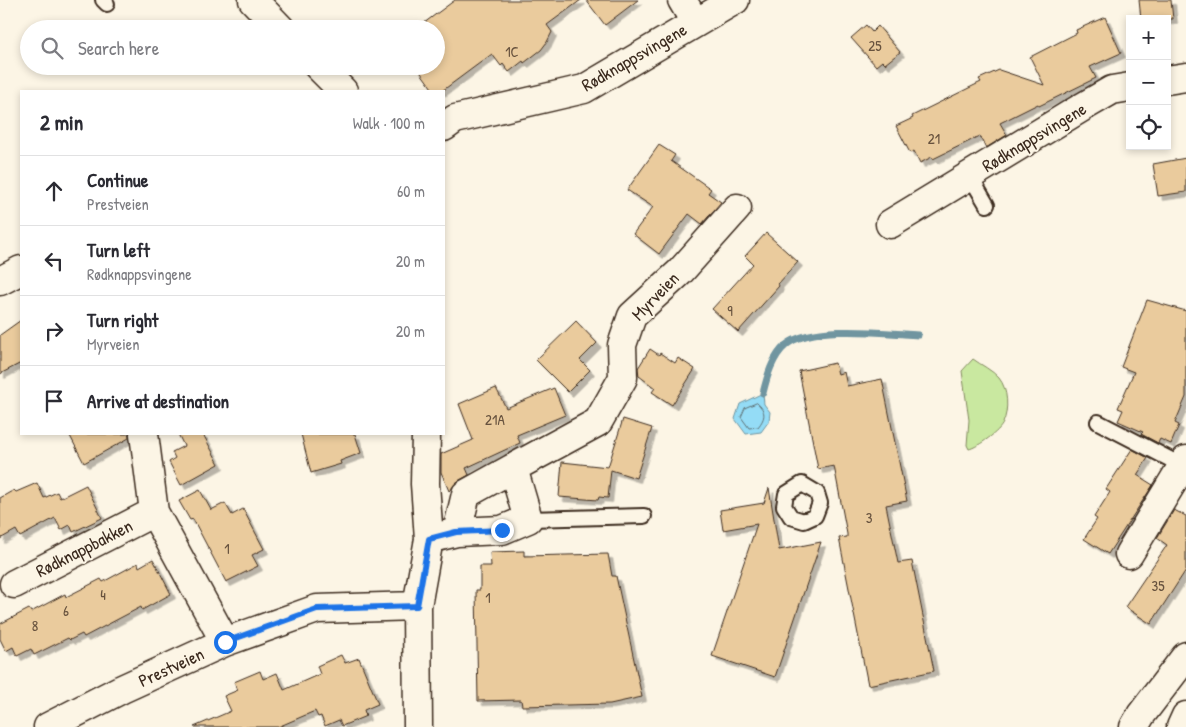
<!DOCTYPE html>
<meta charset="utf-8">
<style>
body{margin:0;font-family:"Patrick Hand",sans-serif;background:#f7f7f7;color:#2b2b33}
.controls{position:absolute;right:15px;top:15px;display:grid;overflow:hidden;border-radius:0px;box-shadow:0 2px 8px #0003}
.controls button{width:45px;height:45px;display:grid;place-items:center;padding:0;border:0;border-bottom:1px solid #e1e1e2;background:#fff;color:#2b2b33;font:25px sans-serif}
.stop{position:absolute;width:15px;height:15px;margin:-11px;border:4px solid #1a73e8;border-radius:50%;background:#fff}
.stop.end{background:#1a73e8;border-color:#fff;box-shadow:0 1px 5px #0008}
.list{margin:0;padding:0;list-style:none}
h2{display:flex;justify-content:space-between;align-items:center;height:65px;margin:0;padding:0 20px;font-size:21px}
h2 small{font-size:16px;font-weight:400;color:#7c7c81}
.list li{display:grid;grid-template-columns:32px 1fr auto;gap:15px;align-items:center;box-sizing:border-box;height:70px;padding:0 20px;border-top:1px solid #e1e1e2}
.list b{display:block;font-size:19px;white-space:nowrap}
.list p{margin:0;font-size:16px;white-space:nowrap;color:#7c7c81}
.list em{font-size:16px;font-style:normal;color:#7c7c81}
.icon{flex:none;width:28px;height:28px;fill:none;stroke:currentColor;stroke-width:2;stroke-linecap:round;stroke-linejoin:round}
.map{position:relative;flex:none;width:1186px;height:727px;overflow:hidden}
.search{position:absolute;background:#fff;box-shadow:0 2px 8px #0003;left:20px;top:20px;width:425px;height:55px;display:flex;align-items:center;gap:12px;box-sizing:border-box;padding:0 18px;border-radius:28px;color:#7c7c81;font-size:19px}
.panel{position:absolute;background:#fff;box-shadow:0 2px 8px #0003;left:20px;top:90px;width:425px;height:345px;border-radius:0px}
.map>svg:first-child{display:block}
</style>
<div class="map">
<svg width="1186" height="727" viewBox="0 0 1186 727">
<defs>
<filter id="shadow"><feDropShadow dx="4.5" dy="4.5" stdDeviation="0" flood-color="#0004"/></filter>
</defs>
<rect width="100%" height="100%" fill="#fcf5e5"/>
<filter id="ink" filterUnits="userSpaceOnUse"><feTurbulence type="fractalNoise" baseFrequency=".02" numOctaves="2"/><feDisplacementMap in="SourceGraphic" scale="10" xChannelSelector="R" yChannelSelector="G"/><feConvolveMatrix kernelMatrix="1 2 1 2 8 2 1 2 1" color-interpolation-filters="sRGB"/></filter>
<g filter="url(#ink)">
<!-- green -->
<path fill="#c9e8a0" stroke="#82895f" d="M973,359C981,365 992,370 999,378C1008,389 1009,410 1003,423C1000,431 978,447 969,449L967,445L969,420L962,371Z"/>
<!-- water -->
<path fill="#94dcf6" stroke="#7095a0" d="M763,393L764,404L770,412L769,421L761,432L746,434L735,419L740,404Z"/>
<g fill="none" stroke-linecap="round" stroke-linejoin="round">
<!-- shore -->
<path stroke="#5f7174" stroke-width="1" d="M757,403C766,411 766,417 758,427L749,428L741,417L745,408Z"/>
<!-- stream -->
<path stroke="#7095a0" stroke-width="7" d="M763,393C767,377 772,357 786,345C813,324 883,333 918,335"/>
</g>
<!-- building -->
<path fill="#eacb9d" stroke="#3b2a1e" filter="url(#shadow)" d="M455,0H581L547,25L552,32L547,42L541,50L524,63L523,61L509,72L503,64L501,66L492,54L442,91H434L416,66H436V29H416Z
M586,0H638L605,25Z
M1139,0H1171L1173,19H1141Z
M1105,17L1121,53L1090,67L1096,78L1039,106L1038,104L1000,123L1007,135L986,148L980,136L933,159L932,157L920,163L914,151L910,153L896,126L913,118L912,116L981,82L979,79L999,70L1044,85L1030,57L1077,33L1076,30Z
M866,25L872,32L878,26L900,52L885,64L882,61L876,66L851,38Z
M659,145L675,155L671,161L711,189L708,193L721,202L702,224L689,214L659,254L633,234L653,207L627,190Z
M1186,158V192L1158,196L1153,164Z
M766,233L798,262L778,284L779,286L738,332L712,309L753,264L745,256Z
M1147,300L1186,311V397L1175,423L1179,425L1171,444L1160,439L1158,443L1141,434L1143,432L1118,421L1123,410L1118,408L1134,372L1121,367Z
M21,320V363L0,374V335Z
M576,321L597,343L580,360L590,370L568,392L536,360Z
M650,349L659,355L660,353L675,363L678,358L695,369L672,405L652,392L655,388L639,376L638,368Z
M835,363L838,374L844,372L847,386L882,379L907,501L886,505L898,563L912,561L934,671L868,685L839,538L847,537V534L834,466L818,469L799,371Z
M496,388L506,408L554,388L565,415L517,435L520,443L466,468L469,475L458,481L449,491L441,472V454L473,440L459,404Z
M623,419L652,428L636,478L611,470L608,498L599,497L598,500L559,497L562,462L608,467Z
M69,434H129V438L84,463Z
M178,434H203L219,464L181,485L169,462L175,458L172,452L184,446Z
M301,434H355L361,453L340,461L341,464L311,473Z
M1132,449L1148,458L1137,475L1153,485L1108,554L1084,539L1097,519L1094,517L1110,492L1106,489Z
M37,483L44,498L57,492L60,498L86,485L102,518L73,532L70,525L61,530L55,518L20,537L16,530L0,539V498L14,490L16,492Z
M769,488L779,550L821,542L775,677L712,656L757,524L723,530L720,510L764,503Z
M200,490L211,510L225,503L232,515L243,509L264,549L252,555L258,566L226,582L193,519L190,520L179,501Z
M1174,510L1186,516V570L1151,624L1125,607L1167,545L1157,538Z
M524,551V556L608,554L612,576H616L642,697L610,704L522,706L521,700L478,701L476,590H480V566H491L490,552Z
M153,559L171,594L142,610L141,607L84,637L82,634L70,640L68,638L34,655L31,649L17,656L13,647L6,651L0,639V624L29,609L31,612L65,594L66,597L101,579L103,582L138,563L139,567Z
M341,655L345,663L359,658L374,694L378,704L364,710L366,716L342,726L339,720L325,726L321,716L318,717L315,711L278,727H194L231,711L224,696L238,690L234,682L260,671L263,679L277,673L284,690L320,674L317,666Z"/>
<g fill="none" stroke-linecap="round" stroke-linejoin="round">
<defs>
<path id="lane" d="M103,0L107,4
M970,176L987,205
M1098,422L1183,466
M802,484L817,493L820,503L815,516L804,521L791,517L784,506L786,494Z
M528,519L644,516"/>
<path id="street" d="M253,0L281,29
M682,0L695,22
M318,66L343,91
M1167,80L1186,77
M444,127L455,119L584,89L735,0
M890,224L1081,108L1112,90L1130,87
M0,281L21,270
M144,434L154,512L225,642
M457,532L466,494L513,468
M429,539L457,532L502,530L528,519L513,468L598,422L623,378L622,345L632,316L680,272L737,208
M1129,554L1186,460
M14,584L154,512
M48,727L122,689L225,642L317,609L417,606
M418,727L417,606L429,539L425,484L426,434"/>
<path id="secondary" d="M1134,727L1141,715L1186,656
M1181,727L1186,716"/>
</defs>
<!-- lane casing -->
<use href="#lane" stroke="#3b2a1e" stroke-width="18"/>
<!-- street casing -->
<use href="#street" stroke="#3b2a1e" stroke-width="31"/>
<!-- secondary casing -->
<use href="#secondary" stroke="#3b2a1e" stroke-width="31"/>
<!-- lane -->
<use href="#lane" stroke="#fcf5e5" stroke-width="14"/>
<!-- street -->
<use href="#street" stroke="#fcf5e5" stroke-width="28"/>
<!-- secondary -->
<use href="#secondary" stroke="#fcf5e5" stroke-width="28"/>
</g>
</g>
<g fill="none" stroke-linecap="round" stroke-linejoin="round" filter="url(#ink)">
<!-- route -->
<path stroke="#1a73e8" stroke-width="6" d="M225,642L317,609L417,606L429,539L456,532L502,530"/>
</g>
<g text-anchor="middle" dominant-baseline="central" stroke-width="4" stroke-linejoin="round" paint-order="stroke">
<!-- number labels -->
<g font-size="15" fill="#67523e">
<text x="875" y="45">25</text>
<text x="512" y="51">1C</text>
<text x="934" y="138">21</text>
<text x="730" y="310">9</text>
<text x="495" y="419">21A</text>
<text x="869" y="517">3</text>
<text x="227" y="548">1</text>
<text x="1158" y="585">35</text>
<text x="103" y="594">4</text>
<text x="488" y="597">1</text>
<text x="66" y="610">6</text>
<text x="35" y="625">8</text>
</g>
<!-- street labels -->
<g font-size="18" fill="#3b2a1e" stroke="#fcf5e5">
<text transform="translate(634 57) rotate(-30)">Rødknappsvingene</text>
<text transform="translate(1034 137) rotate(-31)">Rødknappsvingene</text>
<text transform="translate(655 296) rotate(-46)">Myrveien</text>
<text transform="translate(84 548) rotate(-27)">Rødknappbakken</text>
<text transform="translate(171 667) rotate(-25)">Prestveien</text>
</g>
</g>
</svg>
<div class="controls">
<button>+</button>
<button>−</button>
<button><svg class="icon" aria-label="locate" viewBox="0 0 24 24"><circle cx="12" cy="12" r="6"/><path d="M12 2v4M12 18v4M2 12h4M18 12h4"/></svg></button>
</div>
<div class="stop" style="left:225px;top:642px"></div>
<div class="stop end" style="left:502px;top:530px"></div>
<div class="search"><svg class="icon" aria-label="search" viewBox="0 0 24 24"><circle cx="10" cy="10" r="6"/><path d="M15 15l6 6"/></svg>Search here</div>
<section class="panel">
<h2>2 min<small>Walk · 100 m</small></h2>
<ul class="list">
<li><svg class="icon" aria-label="ahead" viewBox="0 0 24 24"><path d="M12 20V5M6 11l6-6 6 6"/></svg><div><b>Continue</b><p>Prestveien</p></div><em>60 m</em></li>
<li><svg class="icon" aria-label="left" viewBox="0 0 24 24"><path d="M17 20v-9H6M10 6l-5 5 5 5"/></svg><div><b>Turn left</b><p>Rødknappsvingene</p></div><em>20 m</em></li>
<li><svg class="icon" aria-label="right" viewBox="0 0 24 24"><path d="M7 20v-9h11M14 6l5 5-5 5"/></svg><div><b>Turn right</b><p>Myrveien</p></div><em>20 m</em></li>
<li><svg class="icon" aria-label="arrive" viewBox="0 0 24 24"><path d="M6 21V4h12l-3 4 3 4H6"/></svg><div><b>Arrive at destination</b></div></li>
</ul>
</section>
</div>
